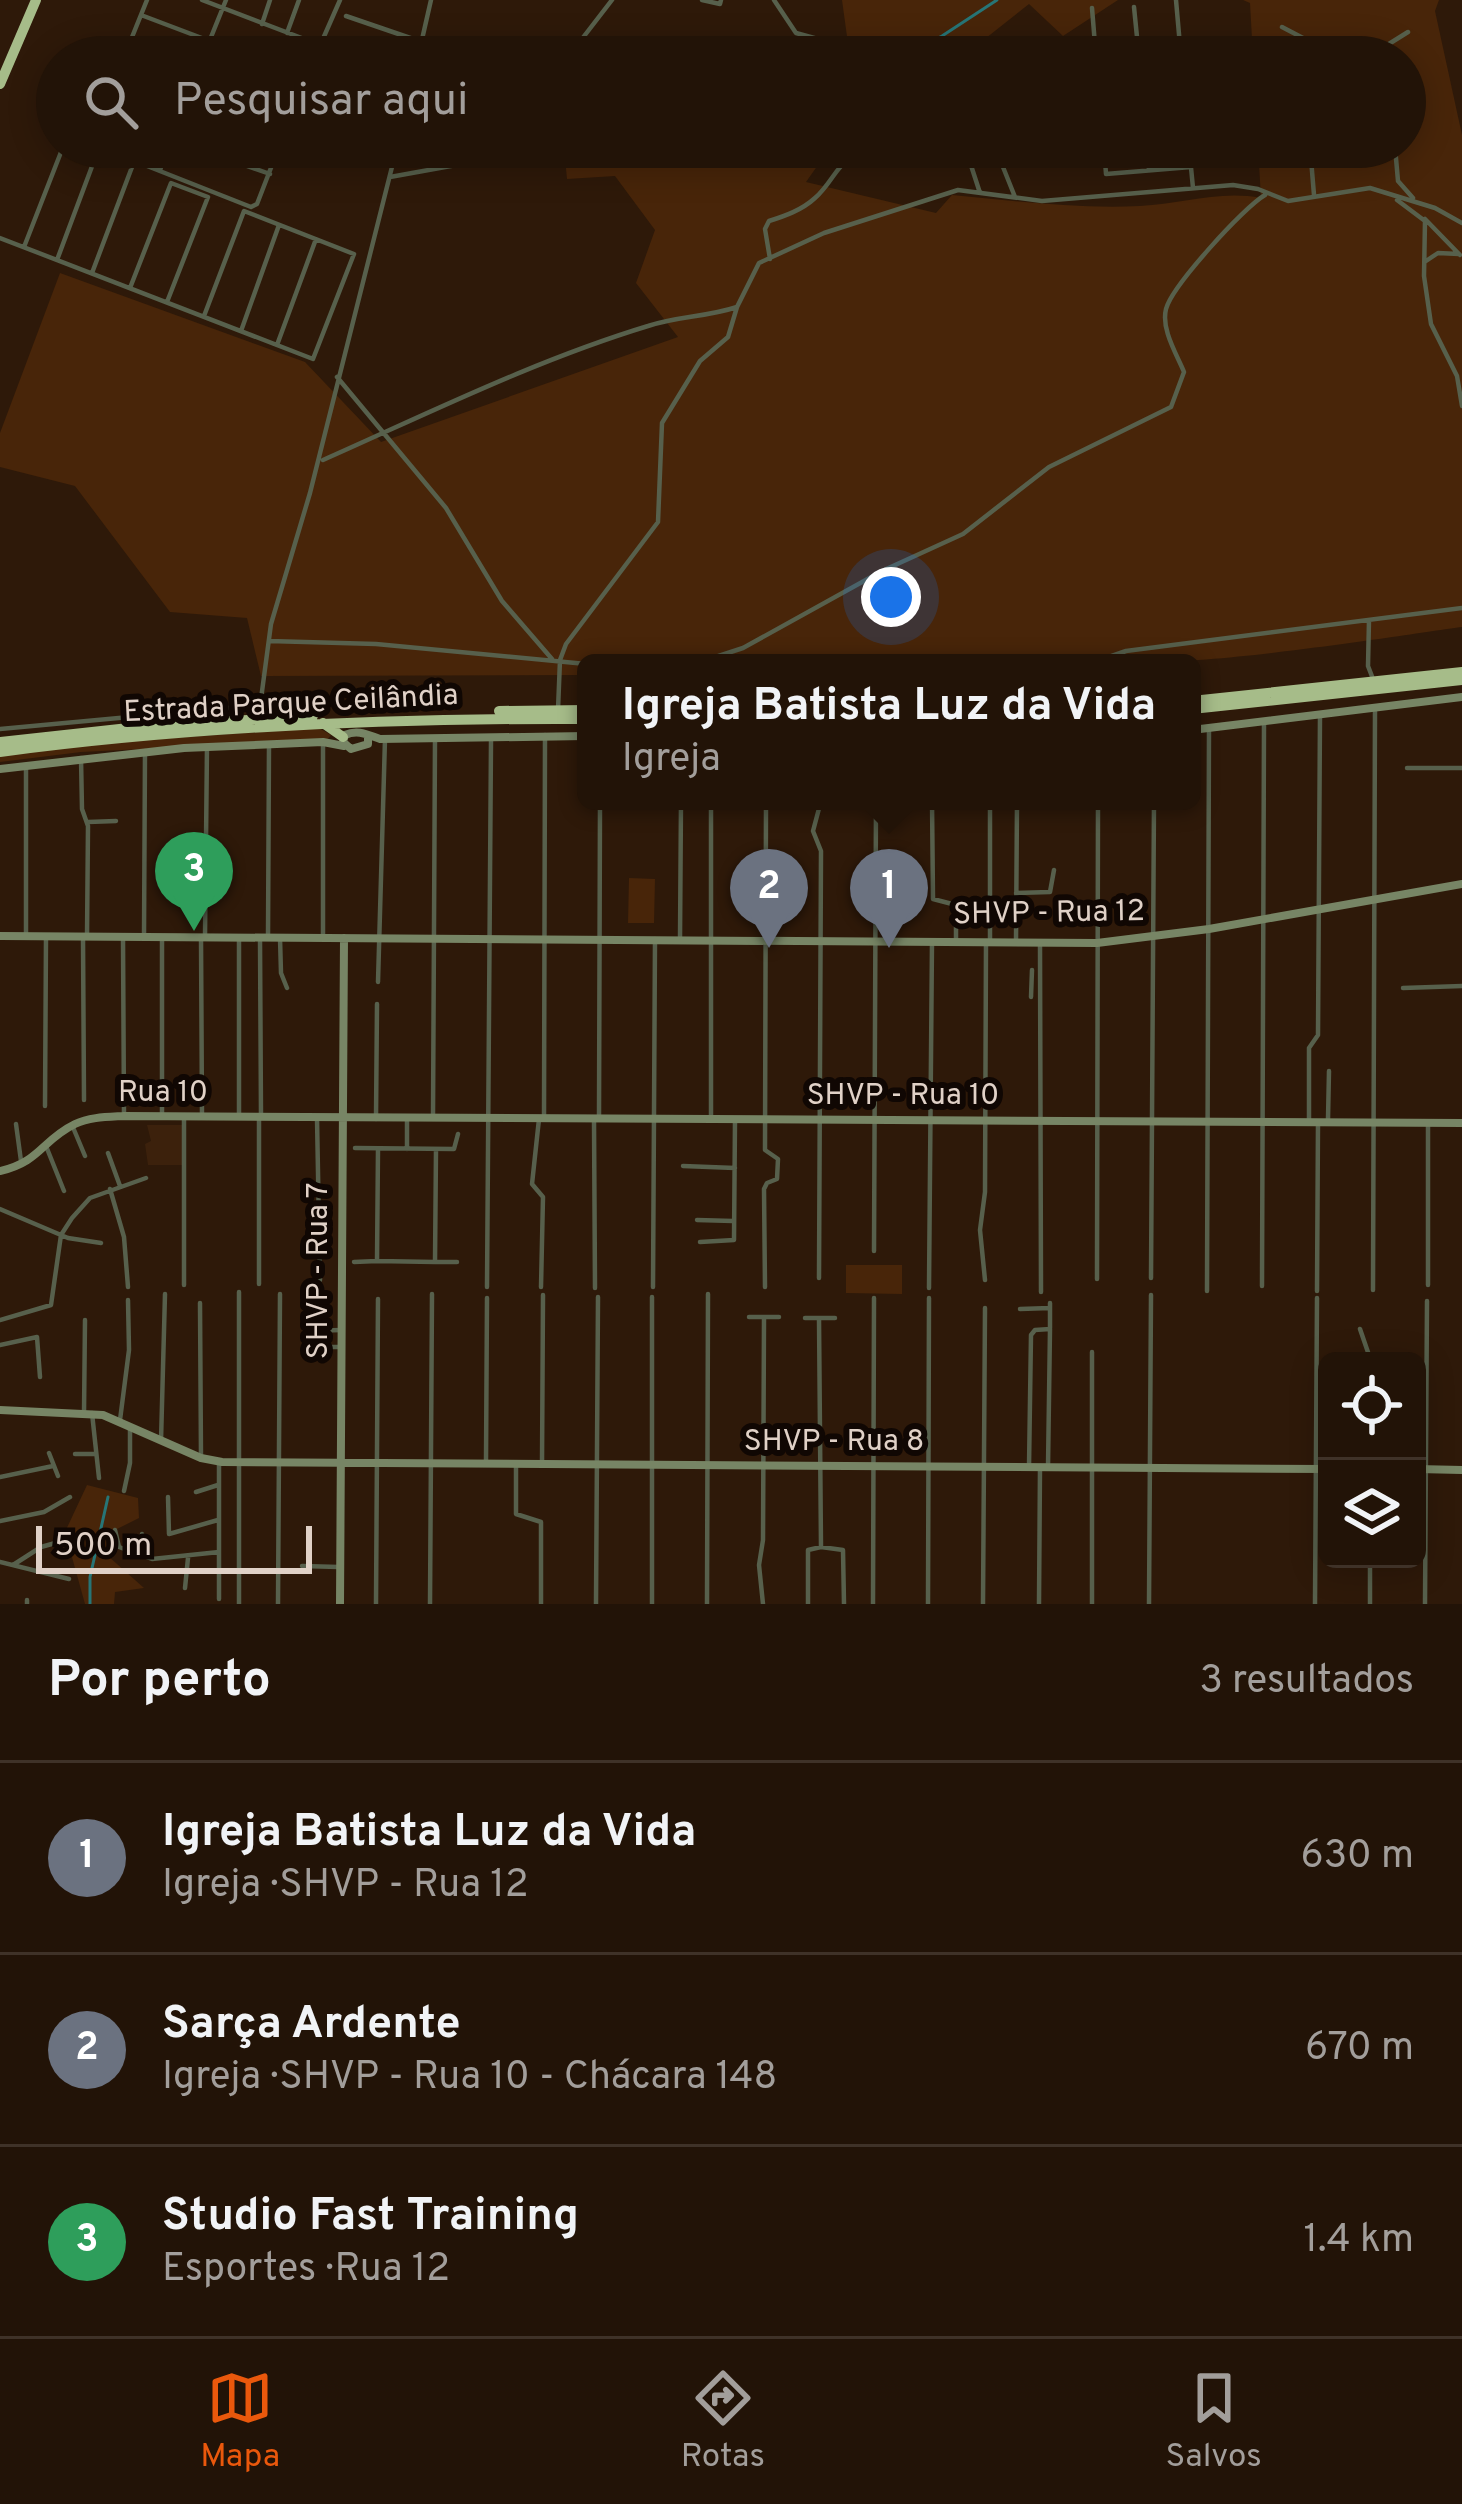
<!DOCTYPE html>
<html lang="pt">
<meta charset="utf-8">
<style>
body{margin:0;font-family:Overpass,sans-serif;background:#2a1c11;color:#f1f3f6}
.controls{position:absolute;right:36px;bottom:36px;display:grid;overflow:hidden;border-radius:18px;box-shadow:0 6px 30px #0003}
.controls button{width:108px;height:108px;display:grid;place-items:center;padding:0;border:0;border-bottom:3px solid #3f3228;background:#221307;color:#f1f3f6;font:60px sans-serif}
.scale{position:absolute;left:36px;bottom:30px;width:276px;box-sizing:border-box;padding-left:12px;border:6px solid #e0d1c7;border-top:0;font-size:33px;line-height:42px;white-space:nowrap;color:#e0d1c7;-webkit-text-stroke:9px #100703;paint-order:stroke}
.you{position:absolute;left:891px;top:597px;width:42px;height:42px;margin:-30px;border:9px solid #fff;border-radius:50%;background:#1a73e8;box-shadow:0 0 0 18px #1a73e833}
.badge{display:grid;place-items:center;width:78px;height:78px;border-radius:50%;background:#ea580c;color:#fff;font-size:39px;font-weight:700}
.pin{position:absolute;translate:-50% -99px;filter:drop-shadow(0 3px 6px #0008)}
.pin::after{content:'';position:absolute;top:63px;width:42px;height:36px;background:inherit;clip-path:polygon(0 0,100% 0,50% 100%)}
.popup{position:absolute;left:577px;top:654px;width:624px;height:156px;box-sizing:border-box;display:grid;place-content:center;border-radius:18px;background:#221307;filter:drop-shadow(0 3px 9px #0005);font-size:39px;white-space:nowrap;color:#a29e9b}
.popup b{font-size:45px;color:#f1f3f6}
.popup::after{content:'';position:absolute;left:50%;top:100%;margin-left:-24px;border:24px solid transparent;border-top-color:#221307}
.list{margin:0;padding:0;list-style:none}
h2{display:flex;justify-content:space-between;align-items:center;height:156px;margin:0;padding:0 48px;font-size:51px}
h2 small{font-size:39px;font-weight:400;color:#a29e9b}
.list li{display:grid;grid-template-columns:78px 1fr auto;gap:36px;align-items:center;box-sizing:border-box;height:192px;padding:0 48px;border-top:3px solid #3f3228}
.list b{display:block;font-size:45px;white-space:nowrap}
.list p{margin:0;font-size:39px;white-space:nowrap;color:#a29e9b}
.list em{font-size:39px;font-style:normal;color:#a29e9b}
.icon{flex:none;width:66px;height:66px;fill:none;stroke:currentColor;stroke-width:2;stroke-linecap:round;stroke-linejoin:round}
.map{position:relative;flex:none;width:1462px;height:1604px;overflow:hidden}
.search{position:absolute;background:#221307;box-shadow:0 6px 30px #0003;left:36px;right:36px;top:36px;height:132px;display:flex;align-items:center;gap:30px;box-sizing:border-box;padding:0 42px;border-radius:66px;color:#a29e9b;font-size:45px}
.sheet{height:732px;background:#221307}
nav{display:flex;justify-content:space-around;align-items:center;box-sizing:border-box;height:168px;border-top:3px solid #3f3228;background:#221307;font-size:33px;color:#a29e9b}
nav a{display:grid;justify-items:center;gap:6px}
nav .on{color:#ea580c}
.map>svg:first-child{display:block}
</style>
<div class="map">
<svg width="1462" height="1604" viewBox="0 0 1462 1604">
<rect width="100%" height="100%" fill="#2e1909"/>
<!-- built -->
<path fill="#3c210c" d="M147,1125H182V1165H148L145,1144L151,1141Z"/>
<!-- green -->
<path fill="#482509" d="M842,0H1118L1063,36L1029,4L962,57H842L849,51Z
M1243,0H1439L1435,11L1462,135V627C1408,634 1135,679 1104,655L981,662L586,663V675L261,676L247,618L170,612L75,486L0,467V433L60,273L305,362L381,442L678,337L636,283L655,230L615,176L567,179L564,147H820L825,155L806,182L936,213L952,195C1014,201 1077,209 1140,206C1181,204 1220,190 1261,198L1258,147H1405V57H1253L1250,3Z
M319,728L331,735L327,740L81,752L0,762V755L86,744Z
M629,878L655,879L654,923H628Z
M846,1265H902V1294L846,1293Z
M87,1485L138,1498L139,1518L105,1535L108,1556L144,1588L115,1592L114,1604H85L65,1532Z"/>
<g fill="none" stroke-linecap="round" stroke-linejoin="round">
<!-- stream -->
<path stroke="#277576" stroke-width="3" d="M897,57L942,36L997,0
M90,1604V1577L108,1497"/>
<!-- street -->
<path stroke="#57604c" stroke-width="4.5" d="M202,0L320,45
M702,0L720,4L721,0
M774,0L796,33L847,47
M1176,0L1181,57
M1134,7L1139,57
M1092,8L1096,57
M141,15L252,57
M346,16L422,42
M262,24L270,0
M1282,27L1303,38L1305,57
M287,33L299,0
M128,47L154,57
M124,57L147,0
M203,57L226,0
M315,57L340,0
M418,57L431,0
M568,57L612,0
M1308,57L1323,53L1328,43L1334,42
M1384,57V47L1408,32
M99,147L251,207L257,204L279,147
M193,147L270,174
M965,147L980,193
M995,147L1015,197
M1104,147L1106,174L1191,167
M1147,147L1149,170
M1189,147L1193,188
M1310,147L1314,195
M1395,147L1398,181L1413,198
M160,170L169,147
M390,177L484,160L498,147
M1397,200L1425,221L1424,276L1431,324L1457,376L1462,406
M1425,219L1460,255
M0,238L313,359L354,254L244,211L204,316
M24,247L63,147
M770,259L765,229L769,221C785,216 802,210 815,198C838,178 839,148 877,157L895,147
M57,260L97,153L132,167L92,273
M1426,261L1438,253L1459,254
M130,288L171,183L208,197L167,302
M241,331L279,225
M277,345L316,239
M337,377L446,508L502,601L552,659
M323,460C429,413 536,360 648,326C678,316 707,317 737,307
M1369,620L1368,666L1373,679
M269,641L376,644L586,664
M697,663L743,648L882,571L963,534L1049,467L1171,407L1184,372C1176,353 1161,329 1166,309C1172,286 1244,207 1265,195
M1014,663L1103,659L1126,651L1462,608
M558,710L560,660L566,644L658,522L662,423L700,361L728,337L737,307L759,263L824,233L958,190L1042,201L1233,185L1258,189L1288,201L1370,188L1435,208L1462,223
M0,729L248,706L261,699L271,624L310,493L397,147
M323,742V938
M81,758L82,809L88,826L87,937
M26,768V936
M1407,768H1462
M711,801V1119
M932,801L933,899L956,905V941
M88,822L116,821
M1016,893L1050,892L1054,870
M83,937L84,1100
M123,937L124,1116
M144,937L145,751
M201,937L202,1116
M205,937L207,746
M239,938V1117
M260,938L261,1117
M268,938L269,745
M280,938L281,973L287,988
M680,939L681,801
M990,939V801
M1016,941L1017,801
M1040,944L1041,1292
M378,982L385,739
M1403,988L1462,986
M1031,997L1032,970
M45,1106L46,936
M162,1116V937
M184,1117V1285
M433,1117L435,738
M317,1118L320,1280
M407,1118V1149
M376,1119L377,1004
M539,1119L532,1184L543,1197L541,1287
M544,1119L545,735
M599,1119L600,801
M1328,1119L1329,1071
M594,1120L595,1288
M1309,1120V1048L1318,1035L1320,714
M16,1124L21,1161
M72,1125L85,1156
M46,1146L64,1191
M355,1148L454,1149L458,1134
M378,1149L377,1261L435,1262L436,1149
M108,1153L120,1186
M683,1166L735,1168
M110,1189L124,1237L128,1287
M0,1209L68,1238L101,1243
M697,1220L733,1221
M700,1242L734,1240L735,1120
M874,1251L876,801
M354,1262L377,1261
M435,1262H457
M819,1278L821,851L813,831L821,801
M1151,1278L1154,801
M1097,1279L1098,801
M985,1280L980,1230L985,1192L986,941
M259,1284V1117
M1428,1285V1123
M1262,1286L1264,722
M487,1287L491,741
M653,1287L655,939
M765,1287L764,1189L767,1183L777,1179L778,1159L765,1150L766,801
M929,1288L932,941
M1373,1290L1375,709
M1207,1291L1209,728
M1317,1291L1318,1122
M200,1303L201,1458
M1050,1303V1328
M1020,1309L1050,1308
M749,1317H779
M805,1318H835
M819,1318L821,1547
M0,1320L51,1305L61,1235L72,1218L90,1198L146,1178
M1360,1329L1371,1361
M305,1331L342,1330
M0,1345L37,1337L40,1377
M309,1347H342
M1092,1352V1604
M84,1413L85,1320
M92,1413L99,1478
M120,1420L129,1350L128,1300
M161,1441L165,1294
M49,1453L58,1476
M75,1454H96
M486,1461L487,1298
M516,1464V1514L541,1522V1604
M542,1464L543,1295
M1029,1467L1031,1335L1035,1330L1050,1329L1048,1467
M0,1477L53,1466
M124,1491L130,1463V1427
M196,1492L218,1485
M168,1497L169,1534L218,1520
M0,1521L44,1512L70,1497
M115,1530L119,1547L152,1559L219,1552
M139,1552L142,1534
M0,1562L69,1579
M13,1565L41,1547L66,1540
M302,1566L339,1567
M185,1588L188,1558
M219,1599V1462
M27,1604V1600
M239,1604V1292
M278,1604L280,1294
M376,1604L378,1299
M430,1604L432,1294
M596,1604L598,1297
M652,1604V1297
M707,1604L708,1294
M763,1604L759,1565L763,1540L764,1317
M808,1604V1550L821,1547L843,1550L844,1604
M873,1604L874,1298
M928,1604L929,1298
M983,1604L985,1308
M1039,1604L1040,1467
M1149,1604L1151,1295
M1315,1604L1317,1298
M1370,1604V1559
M1425,1604L1427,1301"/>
<!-- secondary -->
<path stroke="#778565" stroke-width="8" d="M1192,730L1462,697
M368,735V744L351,749L343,742L345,735C358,729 368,735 380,739L586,736
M0,769L184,748L323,742L344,746
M0,936L1097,943L1209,929L1462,884
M0,1171C40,1162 42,1140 75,1124C90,1117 107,1117 124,1116L1462,1123
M0,1410L103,1415L201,1458L222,1462L1327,1469
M1417,1469L1462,1470
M340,1604L344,938"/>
<!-- highway -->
<path stroke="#a6bc89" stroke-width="10" d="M0,84L36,0
M1192,701L1462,672
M1192,709L1462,680
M499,711L586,710
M323,723L343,737
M0,742L147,726L313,716
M0,752C194,726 390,718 586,719"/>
</g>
<g text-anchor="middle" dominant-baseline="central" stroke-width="12" stroke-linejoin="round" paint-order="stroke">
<!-- street labels -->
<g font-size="30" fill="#e0d1c7" stroke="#100703">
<text transform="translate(291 705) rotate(-3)">Estrada Parque Ceilândia</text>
<text transform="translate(1049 914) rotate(-1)">SHVP - Rua 12</text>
<text x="163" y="1093">Rua 10</text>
<text x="903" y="1096">SHVP - Rua 10</text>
<text transform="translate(319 1271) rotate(-90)">SHVP - Rua 7</text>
<text x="834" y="1442">SHVP - Rua 8</text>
</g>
</g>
</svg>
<div class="controls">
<button><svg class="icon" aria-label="locate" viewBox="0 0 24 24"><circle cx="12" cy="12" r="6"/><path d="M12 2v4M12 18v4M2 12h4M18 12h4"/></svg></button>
<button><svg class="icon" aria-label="layers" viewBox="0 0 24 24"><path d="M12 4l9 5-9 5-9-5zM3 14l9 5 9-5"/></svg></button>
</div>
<div class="scale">500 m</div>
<div class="you"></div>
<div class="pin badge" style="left:889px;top:948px;background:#6b7280">1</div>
<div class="popup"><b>Igreja Batista Luz da Vida</b>Igreja</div>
<div class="pin badge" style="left:769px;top:948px;background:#6b7280">2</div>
<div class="pin badge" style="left:194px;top:931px;background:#2e9e5b">3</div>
<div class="search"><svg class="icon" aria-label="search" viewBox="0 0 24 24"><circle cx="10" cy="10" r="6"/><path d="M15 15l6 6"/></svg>Pesquisar aqui</div>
</div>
<section class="sheet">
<h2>Por perto<small>3 resultados</small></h2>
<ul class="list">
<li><span class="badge" style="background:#6b7280">1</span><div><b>Igreja Batista Luz da Vida</b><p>Igreja · SHVP - Rua 12</p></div><em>630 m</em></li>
<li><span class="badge" style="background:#6b7280">2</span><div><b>Sarça Ardente</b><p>Igreja · SHVP - Rua 10 - Chácara 148</p></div><em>670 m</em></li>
<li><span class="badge" style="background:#2e9e5b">3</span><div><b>Studio Fast Training</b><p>Esportes · Rua 12</p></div><em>1.4 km</em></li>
</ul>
</section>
<nav>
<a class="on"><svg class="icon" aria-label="map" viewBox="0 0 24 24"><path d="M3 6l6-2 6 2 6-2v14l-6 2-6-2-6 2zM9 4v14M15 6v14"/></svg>Mapa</a>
<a><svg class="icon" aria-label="directions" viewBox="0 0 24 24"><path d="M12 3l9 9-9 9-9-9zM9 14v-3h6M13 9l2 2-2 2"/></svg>Rotas</a>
<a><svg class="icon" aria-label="saved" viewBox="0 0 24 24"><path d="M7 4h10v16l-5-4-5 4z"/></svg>Salvos</a>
</nav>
